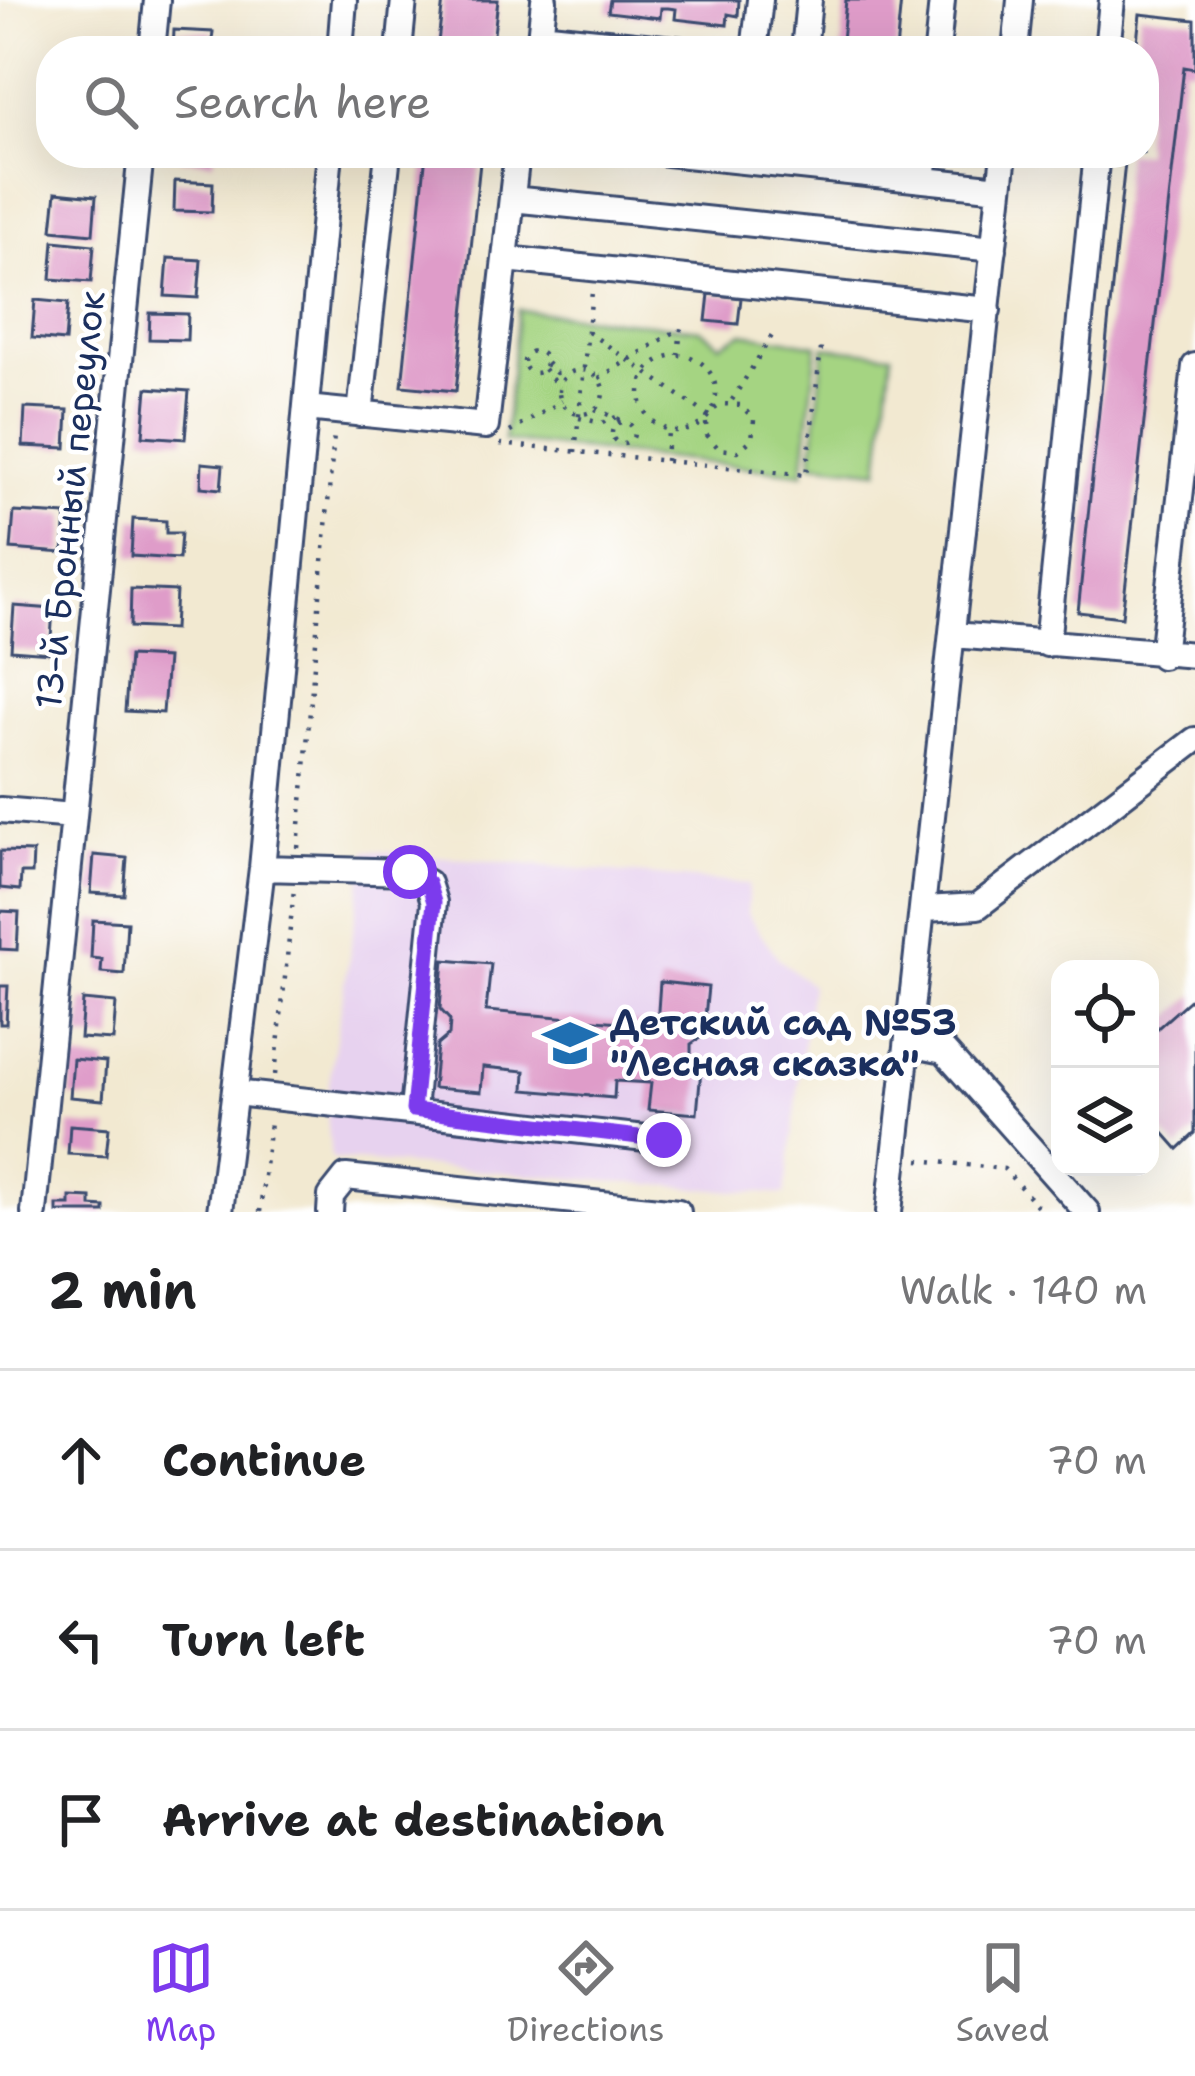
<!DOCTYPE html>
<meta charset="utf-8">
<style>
body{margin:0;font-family:"Shantell Sans",sans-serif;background:#f6f6f6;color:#202124}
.controls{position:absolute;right:36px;bottom:36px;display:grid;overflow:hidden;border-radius:24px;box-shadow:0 12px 48px #0002}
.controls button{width:108px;height:108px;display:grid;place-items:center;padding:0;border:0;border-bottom:3px solid #e0e0e0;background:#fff;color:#202124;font:60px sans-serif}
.stop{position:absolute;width:36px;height:36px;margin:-27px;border:9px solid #7c3aed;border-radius:50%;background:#fff}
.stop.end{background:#7c3aed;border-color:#fff;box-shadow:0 3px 12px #0008}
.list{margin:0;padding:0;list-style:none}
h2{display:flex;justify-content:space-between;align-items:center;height:156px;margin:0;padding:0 48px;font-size:51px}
h2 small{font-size:39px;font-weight:400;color:#757577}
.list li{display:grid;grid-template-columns:78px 1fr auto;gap:36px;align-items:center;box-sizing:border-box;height:180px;padding:0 48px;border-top:3px solid #e0e0e0}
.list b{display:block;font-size:45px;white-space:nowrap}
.list em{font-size:39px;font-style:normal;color:#757577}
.icon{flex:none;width:66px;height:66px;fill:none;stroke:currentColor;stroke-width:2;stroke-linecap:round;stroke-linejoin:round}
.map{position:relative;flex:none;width:1195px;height:1212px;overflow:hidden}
.search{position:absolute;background:#fff;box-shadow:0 12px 48px #0002;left:36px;right:36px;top:36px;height:132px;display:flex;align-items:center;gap:30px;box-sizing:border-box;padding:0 42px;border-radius:48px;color:#757577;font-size:45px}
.sheet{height:696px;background:#fff}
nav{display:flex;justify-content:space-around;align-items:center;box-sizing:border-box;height:168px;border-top:3px solid #e0e0e0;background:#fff;font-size:33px;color:#757577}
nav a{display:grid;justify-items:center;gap:6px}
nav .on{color:#7c3aed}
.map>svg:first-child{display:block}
</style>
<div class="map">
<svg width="1195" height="1212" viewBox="0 0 1195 1212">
<rect width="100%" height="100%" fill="#fff"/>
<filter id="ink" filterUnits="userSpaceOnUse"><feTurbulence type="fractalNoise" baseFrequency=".00833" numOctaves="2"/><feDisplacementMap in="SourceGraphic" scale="24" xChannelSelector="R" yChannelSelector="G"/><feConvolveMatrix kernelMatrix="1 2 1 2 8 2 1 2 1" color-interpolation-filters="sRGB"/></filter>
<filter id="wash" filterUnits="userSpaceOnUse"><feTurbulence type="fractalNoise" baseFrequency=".004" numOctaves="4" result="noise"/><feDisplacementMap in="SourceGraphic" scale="48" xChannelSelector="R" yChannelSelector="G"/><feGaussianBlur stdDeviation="2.7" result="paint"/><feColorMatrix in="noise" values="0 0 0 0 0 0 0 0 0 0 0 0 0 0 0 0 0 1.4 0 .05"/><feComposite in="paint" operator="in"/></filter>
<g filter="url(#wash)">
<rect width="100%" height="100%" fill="#f2e9d1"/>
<!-- built -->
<path fill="#e7d2ef" d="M366,850L749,884L747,914L779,959L811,985L785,1195L331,1159L326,1102Z"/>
<!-- green -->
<path fill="#a5d482" stroke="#608270" stroke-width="3" d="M518,310L700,329L720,344L743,333L817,345L803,473L504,441Z
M824,347L892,354L879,470L812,463Z"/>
<g id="blocks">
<!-- building -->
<path fill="#df9cc9" d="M443,0H498L492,51H437Z
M610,0H739L738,16L728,14L727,25L675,19L676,9L668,8H661L660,18L608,12Z
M846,0H901L896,51H841Z
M1140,14L1195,20V69L1184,67L1122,617L1078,612L1126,153H1144V51H1136Z
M174,30L213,32L211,51H173Z
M180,153H214L213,162L180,159Z
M426,153H481L456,391L402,386Z
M175,181L213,183L212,212L174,211Z
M56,192L96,196L93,234L52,230Z
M54,241L94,245L91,282L51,279Z
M168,258L201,260L198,298L165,296Z
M709,294L741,298L738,324L706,321Z
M35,300L68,303L65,341L32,338Z
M150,313L188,314L187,340L149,339Z
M147,388L189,391L185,439L143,436Z
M25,408L68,410L66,448L23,446Z
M202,463L223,465L221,489L201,487Z
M14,512L66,515L63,553L11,549Z
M133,519L166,521V533H181L179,559L131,556Z
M131,589L176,591L174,629L130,627Z
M14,606L53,609L50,653L11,650Z
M129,656L167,658L163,713L125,711Z
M0,851L33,852L32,873H21L20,890L0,888Z
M94,855L127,858L124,895L91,893Z
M0,911L19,912L17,950L0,949Z
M93,920L127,922L124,974L101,972L102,959L91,958Z
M444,960L491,964L486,1011L657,1025L660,982L708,987L703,1036L691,1044V1059L701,1070L697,1114L648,1110L651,1083L615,1081L614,1098L524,1090L525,1071L483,1067L481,1092L433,1088L437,1045L449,1035L450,1020L440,1009Z
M0,986H8L6,1024H0Z
M1195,995V1133L1178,1149L1163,1132L1150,1144V1035Z
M83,1000L116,1003L113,1040L80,1038Z
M73,1059L106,1062L103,1100L70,1097Z
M70,1125L109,1128L106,1156L68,1154Z
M70,1197L91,1198V1206L104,1207V1212H57V1205H70Z"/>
</g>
</g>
<g filter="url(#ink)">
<use href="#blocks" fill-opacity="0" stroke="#3b4b6f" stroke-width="3"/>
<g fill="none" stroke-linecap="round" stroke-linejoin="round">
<defs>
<path id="minor" d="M540,35L692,51
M539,49L544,0
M152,51L157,0
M340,51L344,0
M399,51L404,0
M754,51L760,0
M804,51L809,0
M937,51L942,0
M1015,51L1020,0
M1107,51L1112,0
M667,153L1000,188
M923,180L926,153
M512,199L994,249
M506,259L988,310
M306,408L486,426L517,153
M360,414L388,153
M954,635L1195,655
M1047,644L1097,153
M1162,656L1195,366
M0,810L74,816
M262,868L409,872L428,883L434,902L413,1110
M925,909L978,906L1195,740
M909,1044L944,1051L1087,1212
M235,1093L664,1140
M34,1212L141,153
M220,1212L262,868L330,153
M330,1212L331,1196L346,1177L678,1212
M889,1212L1004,153"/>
</defs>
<!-- minor casing -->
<use href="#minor" stroke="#3b4b6f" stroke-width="30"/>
<!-- path -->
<path stroke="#3b4b6f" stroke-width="4.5" stroke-dasharray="3 9" stroke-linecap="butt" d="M588,332L709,416
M524 362a11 11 0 1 1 22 0a11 11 0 1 1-22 0Z
M640 393a38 38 0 1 1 76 0a38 38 0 1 1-76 0Z
M678,355L682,320
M547,363L556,373L566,372
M544,369L559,388
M559 392a22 22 0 1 1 44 0a22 22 0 1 1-44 0Z
M599,378L681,328
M732,400L773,334
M595,409L628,423
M579,418L602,423L616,417
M612 433a11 11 0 1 1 22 0a11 11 0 1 1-22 0Z
M706,423L707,435L719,449L738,451L752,439L754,420L741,405L722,404L713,410
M510,432L562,401
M500,444L806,475L822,340
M575,452L592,292
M666,461L668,431
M298,848L334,435
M275,1075L294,889
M919,1160L1004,1169L1043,1212
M260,1212L270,1122"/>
<!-- minor -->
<use href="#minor" stroke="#fff" stroke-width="24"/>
</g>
</g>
<g fill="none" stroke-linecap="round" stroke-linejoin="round" filter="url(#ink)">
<!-- route -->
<path stroke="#7c3aed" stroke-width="15" d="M410,872L428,883L434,902L413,1110L664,1140"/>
</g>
<!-- icons -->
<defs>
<symbol id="school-bare" viewBox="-9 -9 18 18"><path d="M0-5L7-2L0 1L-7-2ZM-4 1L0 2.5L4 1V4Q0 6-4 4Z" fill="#1f6fb2" stroke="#fff" stroke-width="2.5" paint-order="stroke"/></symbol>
</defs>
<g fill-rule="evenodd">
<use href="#school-bare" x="532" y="1005" width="76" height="76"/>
</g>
<g text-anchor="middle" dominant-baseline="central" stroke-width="9" stroke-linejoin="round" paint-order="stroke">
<!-- street labels -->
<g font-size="36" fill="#1b2f5e" stroke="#fff">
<text transform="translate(70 500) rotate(-84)">13-й Бронный переулок</text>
</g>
<!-- poi labels -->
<g font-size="36" font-weight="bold" fill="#1b2f5e" stroke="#fff" text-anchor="start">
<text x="610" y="1022">Детский сад №53<tspan x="610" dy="41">"Лесная сказка"</tspan></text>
</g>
</g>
</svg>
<div class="controls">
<button><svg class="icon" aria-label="locate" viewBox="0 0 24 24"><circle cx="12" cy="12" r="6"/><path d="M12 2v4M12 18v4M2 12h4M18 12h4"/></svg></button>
<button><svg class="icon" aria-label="layers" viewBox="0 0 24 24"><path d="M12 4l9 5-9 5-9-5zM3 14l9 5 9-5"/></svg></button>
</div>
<div class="stop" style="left:410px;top:872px"></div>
<div class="stop end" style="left:664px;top:1140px"></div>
<div class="search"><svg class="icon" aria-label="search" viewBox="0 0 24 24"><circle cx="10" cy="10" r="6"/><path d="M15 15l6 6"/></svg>Search here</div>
</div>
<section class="sheet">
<h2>2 min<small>Walk · 140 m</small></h2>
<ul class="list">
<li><svg class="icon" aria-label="ahead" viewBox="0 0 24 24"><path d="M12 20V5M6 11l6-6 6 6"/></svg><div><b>Continue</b></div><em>70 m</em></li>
<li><svg class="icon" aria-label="left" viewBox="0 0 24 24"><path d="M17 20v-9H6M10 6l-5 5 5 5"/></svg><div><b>Turn left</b></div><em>70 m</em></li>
<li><svg class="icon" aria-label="arrive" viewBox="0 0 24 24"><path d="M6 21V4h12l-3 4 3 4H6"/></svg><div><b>Arrive at destination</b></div></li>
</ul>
</section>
<nav>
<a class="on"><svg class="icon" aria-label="map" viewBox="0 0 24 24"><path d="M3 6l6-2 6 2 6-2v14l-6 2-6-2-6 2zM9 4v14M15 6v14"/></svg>Map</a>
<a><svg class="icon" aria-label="directions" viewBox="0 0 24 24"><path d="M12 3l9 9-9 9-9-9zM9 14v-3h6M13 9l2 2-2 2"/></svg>Directions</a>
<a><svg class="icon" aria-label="saved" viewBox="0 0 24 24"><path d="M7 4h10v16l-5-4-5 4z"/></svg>Saved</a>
</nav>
